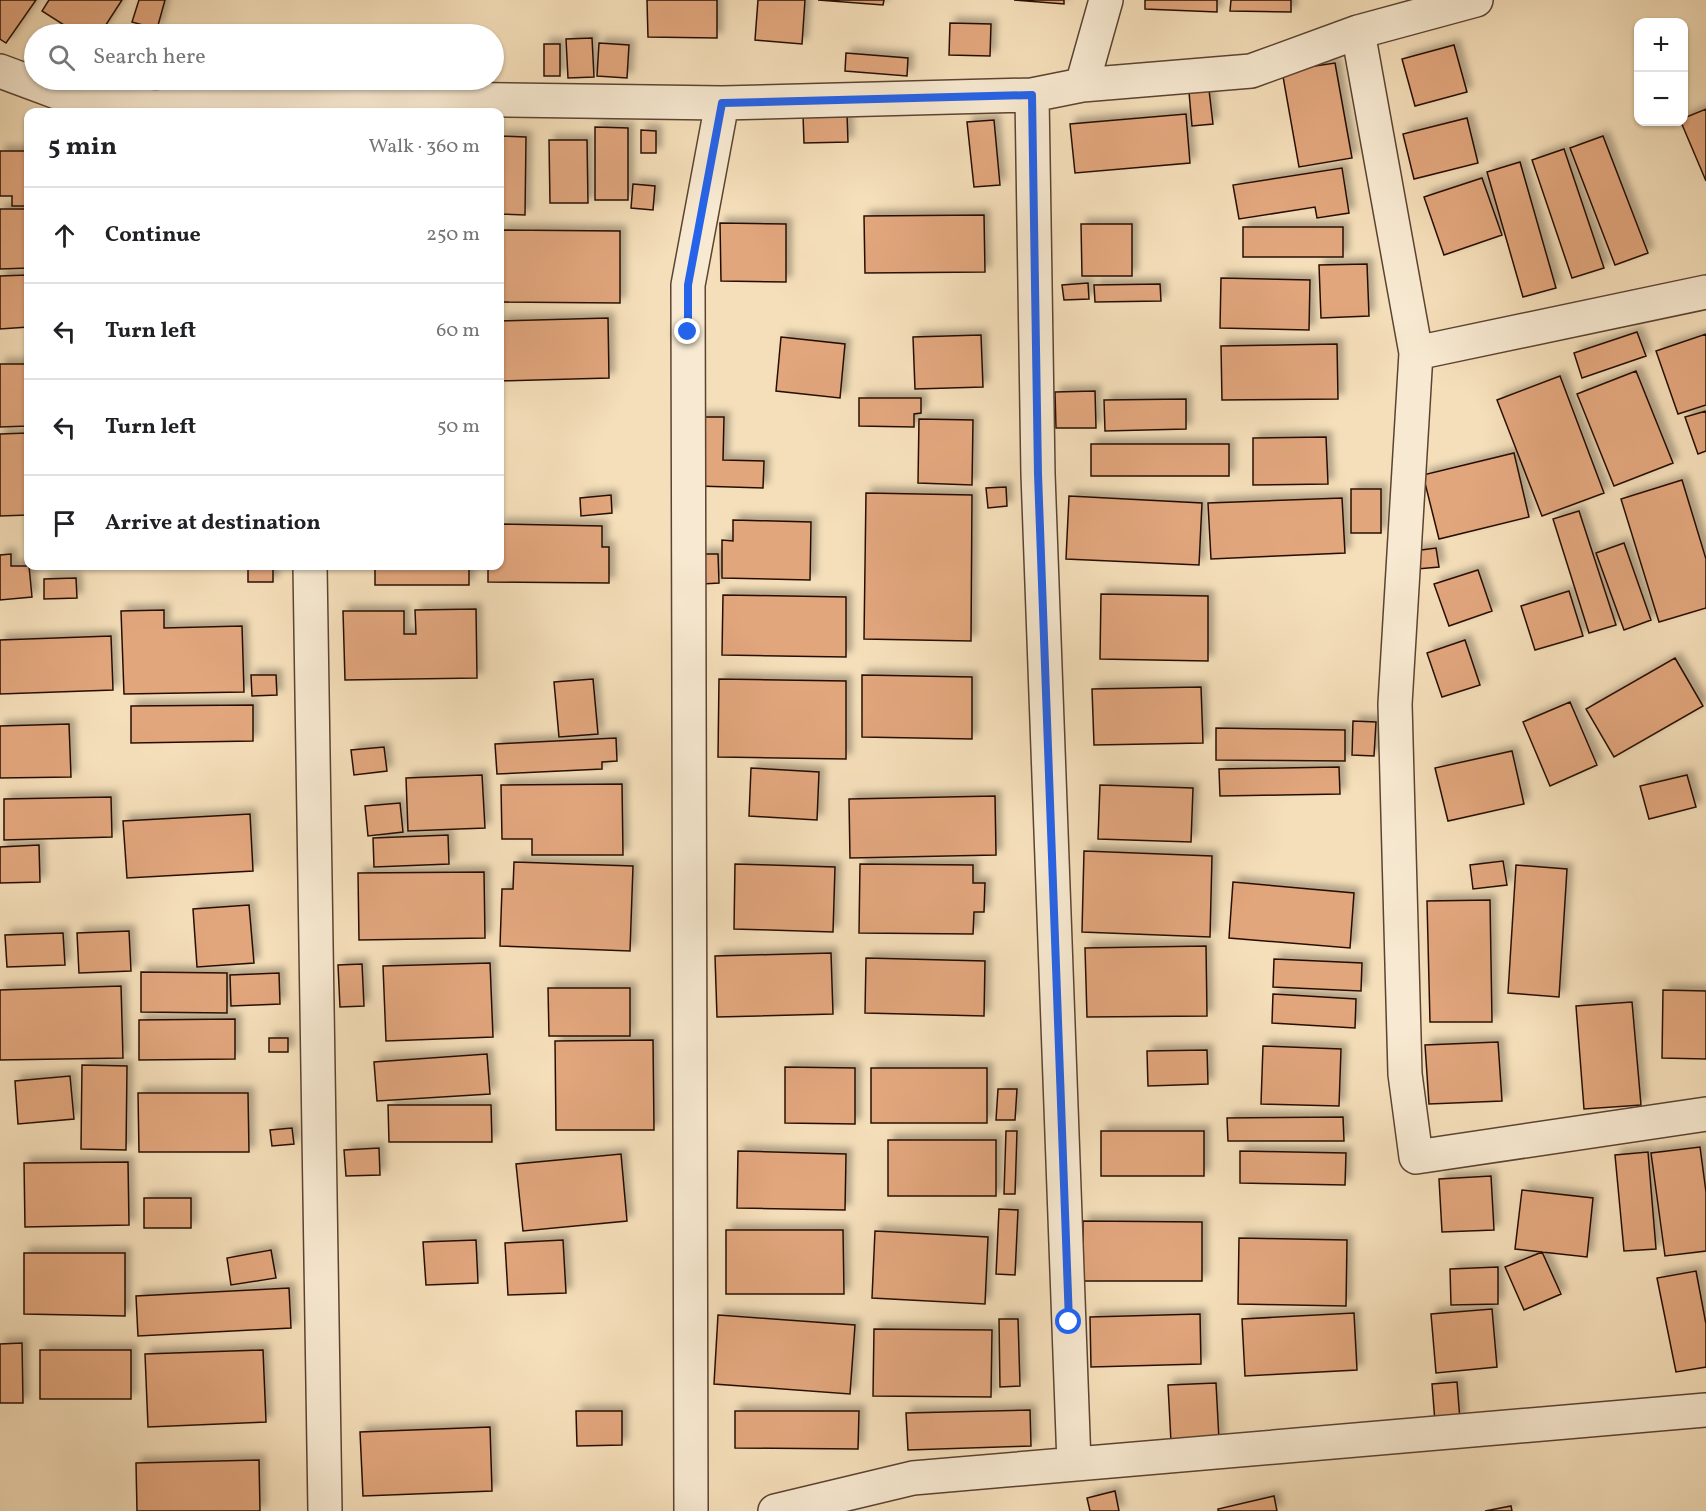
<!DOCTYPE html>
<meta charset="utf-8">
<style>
body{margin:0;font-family:Vollkorn,serif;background:#f6f6f6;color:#202124}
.controls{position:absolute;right:18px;top:18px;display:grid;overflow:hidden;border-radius:12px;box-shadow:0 2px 4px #0004}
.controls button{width:54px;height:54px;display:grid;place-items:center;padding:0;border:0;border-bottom:2px solid #e0e0e0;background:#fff;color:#202124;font:30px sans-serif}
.stop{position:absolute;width:18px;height:18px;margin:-14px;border:4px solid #2563eb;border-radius:50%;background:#fff}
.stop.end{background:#2563eb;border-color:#fff;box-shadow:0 2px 6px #0008}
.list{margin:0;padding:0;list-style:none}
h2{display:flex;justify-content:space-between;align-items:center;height:78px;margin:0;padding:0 24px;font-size:26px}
h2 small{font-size:20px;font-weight:400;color:#757577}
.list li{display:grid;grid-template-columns:39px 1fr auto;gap:18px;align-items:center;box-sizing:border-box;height:96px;padding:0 24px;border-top:2px solid #e0e0e0}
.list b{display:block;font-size:22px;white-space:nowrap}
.list em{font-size:20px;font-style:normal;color:#757577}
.icon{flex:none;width:33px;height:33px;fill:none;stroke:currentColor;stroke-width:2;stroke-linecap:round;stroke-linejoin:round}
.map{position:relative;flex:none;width:1706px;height:1511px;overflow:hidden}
.search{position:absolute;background:#fff;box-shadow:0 2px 4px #0004;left:24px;top:24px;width:480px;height:66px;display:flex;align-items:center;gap:15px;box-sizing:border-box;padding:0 21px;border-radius:33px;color:#757577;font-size:22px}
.panel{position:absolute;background:#fff;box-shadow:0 2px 4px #0004;left:24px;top:108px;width:480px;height:462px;border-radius:12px}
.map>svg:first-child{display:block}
</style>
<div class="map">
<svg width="1706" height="1511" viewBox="0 0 1706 1511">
<defs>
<filter id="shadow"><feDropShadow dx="5.5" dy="-5.5" stdDeviation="3" flood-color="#0004"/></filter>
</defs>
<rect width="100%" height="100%" fill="#f5dfba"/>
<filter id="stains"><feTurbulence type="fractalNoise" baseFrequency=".00333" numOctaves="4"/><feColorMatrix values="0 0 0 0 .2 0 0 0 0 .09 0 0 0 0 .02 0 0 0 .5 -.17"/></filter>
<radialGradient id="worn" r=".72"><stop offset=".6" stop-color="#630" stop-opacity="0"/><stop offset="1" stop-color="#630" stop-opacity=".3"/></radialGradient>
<!-- building -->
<path fill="#e2a67d" stroke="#280f05" stroke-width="1.5" filter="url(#shadow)" d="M0,0H36L6,43L0,39Z
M49,0H122L100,34H78L42,11Z
M139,0H165L157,29L132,22Z
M647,0H717V38L648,37Z
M758,0H805L802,44L755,40Z
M818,0H884L883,5Z
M1014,0H1064V4Z
M1145,0H1217V12L1145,9Z
M1231,0H1291V12L1230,11Z
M950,23L991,24L990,56L949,55Z
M592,38L594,77L568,78L566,39Z
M599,43L629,45L627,78L597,76Z
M544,44H560V76H544Z
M1454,45L1467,92L1415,106L1402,59Z
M846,53L908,58L907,76L845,71Z
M1335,63L1352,158L1299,167L1282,71Z
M1209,90L1213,124L1192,126L1189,92Z
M1706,109V181L1681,122H1684V118Z
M847,114L848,142L804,143L803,115Z
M1186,114L1190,163L1075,173L1070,124Z
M1467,118L1478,163L1414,179L1403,134Z
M994,120L1000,185L974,187L967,122Z
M595,127L628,128V200H595Z
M641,130L656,131V153H641Z
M500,136L526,137L525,215L500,214Z
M1603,136L1648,253L1615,265L1570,148Z
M549,140H587L588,203H550Z
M1564,149L1604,268L1572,278L1532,160Z
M0,151H28V206H12V196H0Z
M1520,162L1556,288L1523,297L1487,172Z
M1342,168L1349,213L1317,218L1315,207L1239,219L1233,185Z
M1482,178L1502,235L1444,255L1424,197Z
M633,184L655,186L653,210L631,208Z
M0,209H28V268L0,269Z
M984,215L985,272L865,273L864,216Z
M720,223L786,224V282L721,281Z
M1081,224H1132V276H1082Z
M1243,227H1343V257H1243Z
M500,230L620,231V303L500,302Z
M1367,264L1369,316L1321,318L1319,265Z
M28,275V327L0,329V276Z
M1221,278L1310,280L1309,330L1220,328Z
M1088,283L1089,299L1064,300L1062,285Z
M1160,284L1161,301L1095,302L1094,285Z
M608,318L609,378L500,381V321Z
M1637,332L1646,356L1582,378L1574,353Z
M1706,334V405L1678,414L1656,351Z
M981,335L983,387L915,389L913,337Z
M781,337L845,344L840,398L776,391Z
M1337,344L1338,399L1222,400L1221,346Z
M0,364H28V426L0,427Z
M1636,371L1673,463L1614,486L1577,394Z
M1560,376L1604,493L1542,516L1497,400Z
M1095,391L1096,428H1056L1055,392Z
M859,398H921V413L914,414V427L859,426Z
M1186,399V429L1105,431L1104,400Z
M1706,411V451L1698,454L1685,417Z
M699,417H724L723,460L764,461L763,488L698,486Z
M919,419L973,420L972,485L918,483Z
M28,433V515L0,516V434Z
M1326,437L1328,484L1253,485V438Z
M1091,444H1229V476H1091Z
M1514,453L1529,517L1439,539L1423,475Z
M1682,480L1706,559V608L1659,622L1621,499Z
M1006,487L1007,506L988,508L986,488Z
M1351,489H1381V533H1351Z
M866,493L972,495L971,641L864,639Z
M611,495L612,513L581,516L580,498Z
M1069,496L1202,503L1199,565L1066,559Z
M1342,498L1345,553L1211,559L1208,503Z
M1579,511L1616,625L1589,633L1553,519Z
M733,520L811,522L810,580L722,578V540L733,541Z
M500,524L602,526V547H609V583L488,582V566H500Z
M1624,543L1651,620L1624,630L1596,553Z
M1436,548L1439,567L1417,569L1414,551Z
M11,554V566H29L32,597L0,600V555Z
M701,554H718L719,583L702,584Z
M248,566H273V582H248Z
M375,566H469V585H375Z
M1478,570L1492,611L1449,626L1434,584Z
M76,578L77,598L44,599V579Z
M1569,591L1583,636L1535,650L1521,606Z
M1101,594L1208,596V661L1100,659Z
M723,595L846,597V657L722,655Z
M476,609L477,678L345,680L343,611H404V634H416L415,610Z
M164,610V628L242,626L244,692L124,694L121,611Z
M111,636L113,690L0,694V640Z
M1465,640L1480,685L1442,697L1427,653Z
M1675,658L1703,706L1614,757L1586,709Z
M251,675H276L277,695L252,696Z
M862,675L972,677V739L862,737Z
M593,679L598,734L559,737L554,682Z
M719,679L846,681V759L718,757Z
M1201,687L1203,743L1094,745L1092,689Z
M1570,702L1597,765L1550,786L1523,722Z
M253,705V741L131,743V706Z
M1353,721L1376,722L1374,756L1352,755Z
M69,724L71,777L0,778V726Z
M1216,728L1345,730V761L1216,760Z
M616,738L617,761L602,762V769L497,774L495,744Z
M384,747L387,771L354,775L351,750Z
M1512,751L1524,804L1448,821L1435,768Z
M1339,767L1340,794L1220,796L1219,769Z
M751,768L819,772L817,820L749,816Z
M482,775L485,828L408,831L406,778Z
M1687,775L1696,807L1649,819L1640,786Z
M622,784L623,855H532V839H502L501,785Z
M1100,785L1193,788L1191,842L1098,839Z
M995,796L996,855L850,858L849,799Z
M111,797L112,837L4,840V799Z
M400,803L403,832L368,836L365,806Z
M250,814L253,871L127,878L123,821Z
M448,835L449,864L374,867L373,838Z
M39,845L40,882L0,883V847Z
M1084,851L1212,856L1210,937L1082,932Z
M1503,861L1507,885L1473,889L1470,865Z
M514,862L633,866L630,951L500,946L502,889H513Z
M735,864L835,867L833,932L734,929Z
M860,864L973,865V883H985L984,912H974L973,934L859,933Z
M1516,865L1567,869L1559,997L1508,993Z
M484,872L485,938L359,940L358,873Z
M1233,882L1354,893L1350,948L1229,938Z
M1490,900L1492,1022H1430L1427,901Z
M249,905L254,963L197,967L193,909Z
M129,931L131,971L79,973L77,933Z
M63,933L65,965L7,967L5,935Z
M1206,946L1207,1016L1087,1017L1085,948Z
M831,953L833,1014L717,1017L715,956Z
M866,958L985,961L984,1016L865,1013Z
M1274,959L1362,963L1361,991L1273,987Z
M490,963L493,1037L386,1041L383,966Z
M362,964L364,1006L340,1007L338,965Z
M141,972L227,973V1013L141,1012Z
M279,973L280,1004L231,1006L230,975Z
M121,986L123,1058L0,1060V990Z
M548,988H630V1036H549Z
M1663,990L1706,991V1059L1662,1058Z
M1273,994L1356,999L1355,1028L1272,1023Z
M1632,1002L1641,1105L1584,1109L1576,1006Z
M235,1019V1059L139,1060V1020Z
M269,1038H288V1052H269Z
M653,1040L654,1130H556L555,1041Z
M1498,1042L1502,1101L1429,1104L1425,1045Z
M1263,1046L1341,1049L1339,1106L1261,1104Z
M1207,1050L1208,1084L1148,1086L1147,1051Z
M487,1054L490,1094L377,1101L374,1062Z
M82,1065L127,1066L126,1150L81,1149Z
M785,1067L855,1068V1124L785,1123Z
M871,1068H987V1123H871Z
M70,1076L74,1119L18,1124L15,1081Z
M998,1089H1017L1015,1120H996Z
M138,1093H248L249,1152H139Z
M388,1105H491L492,1142H389Z
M1343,1117L1344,1141H1228L1227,1118Z
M292,1128L294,1144L272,1146L270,1130Z
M1006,1131H1017L1015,1194H1004Z
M1101,1131H1204V1176H1101Z
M888,1140H996V1196H888Z
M1700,1147L1706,1192V1251L1665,1256L1651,1153Z
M379,1148L380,1175L346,1176L344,1150Z
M738,1151L846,1154L845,1210L737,1208Z
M1240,1151L1346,1153L1345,1185L1240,1183Z
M1648,1152L1656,1249L1624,1251L1615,1155Z
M621,1154L627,1221L523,1231L516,1164Z
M128,1162L129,1225L25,1227L24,1163Z
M1491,1176L1494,1230L1442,1232L1439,1179Z
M1522,1190L1593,1198L1587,1257L1515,1249Z
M144,1198H191V1228H144Z
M999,1209L1018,1210L1015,1275L996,1274Z
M1083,1221L1202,1222V1281H1083Z
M726,1230H843L844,1294H726Z
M875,1231L988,1237L985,1304L872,1298Z
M1239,1238L1347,1240L1346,1306L1238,1304Z
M476,1240L478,1283L426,1285L423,1242Z
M563,1240L566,1293L508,1295L505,1243Z
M271,1250L276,1278L231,1285L227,1258Z
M1542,1252L1561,1294L1524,1310L1505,1267Z
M24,1253H125V1316L24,1314Z
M1498,1267V1304L1451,1305L1450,1269Z
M1696,1271L1706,1324V1367L1676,1372L1657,1278Z
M289,1288L291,1328L138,1336L136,1296Z
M1492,1309L1497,1367L1436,1373L1431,1314Z
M1354,1313L1357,1370L1245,1376L1242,1319Z
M1200,1314L1201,1364L1091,1367L1090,1317Z
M718,1315L855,1325L850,1394L714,1384Z
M999,1319H1018L1020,1386L1000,1387Z
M874,1329L992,1330L991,1397L873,1396Z
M22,1343L23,1403H0V1344Z
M40,1350H131V1399H40Z
M263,1350L266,1422L148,1427L145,1354Z
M1457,1382L1460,1420L1435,1422L1432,1384Z
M1216,1383L1219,1440L1171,1442L1168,1385Z
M1030,1410L1031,1446L908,1450L906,1413Z
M576,1411H622V1445L577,1446Z
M735,1411H859L858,1449L735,1448Z
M490,1427L492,1491L363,1496L360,1432Z
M259,1460L260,1511H137L136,1463Z
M1115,1491L1119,1511H1090L1087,1498Z
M1274,1496L1277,1511H1218V1509Z
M1511,1506L1512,1511H1485Z"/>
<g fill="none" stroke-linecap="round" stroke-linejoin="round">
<defs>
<path id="minor" d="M1358,32L1416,353L1395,704L1405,1074L1416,1157L1706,1114
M0,71L70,97L154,107L302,97L722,103L1032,95L1082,85L1251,71L1358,32L1476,0
M1082,85L1106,0
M1032,95L1038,474L1074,1464
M1416,353L1706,292
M310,566L325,1511
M691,1511L688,285L722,103
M775,1511L913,1478L1706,1410"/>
</defs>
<!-- minor casing -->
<use href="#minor" stroke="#5b4332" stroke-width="36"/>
<!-- minor -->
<use href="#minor" stroke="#f8ead2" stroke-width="33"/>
</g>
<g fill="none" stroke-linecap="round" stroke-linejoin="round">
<!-- route -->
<path stroke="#2563eb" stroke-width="8" d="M688,332V285L722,103L1032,95L1038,474L1069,1322"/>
</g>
<rect width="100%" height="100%" filter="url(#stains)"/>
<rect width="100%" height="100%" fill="url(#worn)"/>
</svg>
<div class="controls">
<button>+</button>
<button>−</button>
</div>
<div class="stop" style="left:1069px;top:1322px"></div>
<div class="stop end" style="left:688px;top:332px"></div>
<div class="search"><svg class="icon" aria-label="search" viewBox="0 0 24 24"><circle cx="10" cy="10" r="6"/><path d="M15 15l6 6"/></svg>Search here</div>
<section class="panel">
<h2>5 min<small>Walk · 360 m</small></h2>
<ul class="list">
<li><svg class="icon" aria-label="ahead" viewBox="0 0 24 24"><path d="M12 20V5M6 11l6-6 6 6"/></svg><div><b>Continue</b></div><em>250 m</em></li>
<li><svg class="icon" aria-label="left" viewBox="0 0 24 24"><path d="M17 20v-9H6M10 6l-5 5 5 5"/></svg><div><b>Turn left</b></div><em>60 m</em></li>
<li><svg class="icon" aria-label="left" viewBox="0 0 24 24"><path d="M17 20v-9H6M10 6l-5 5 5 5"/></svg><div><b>Turn left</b></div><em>50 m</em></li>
<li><svg class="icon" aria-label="arrive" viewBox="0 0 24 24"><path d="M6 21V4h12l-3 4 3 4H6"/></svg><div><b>Arrive at destination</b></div></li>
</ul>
</section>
</div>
